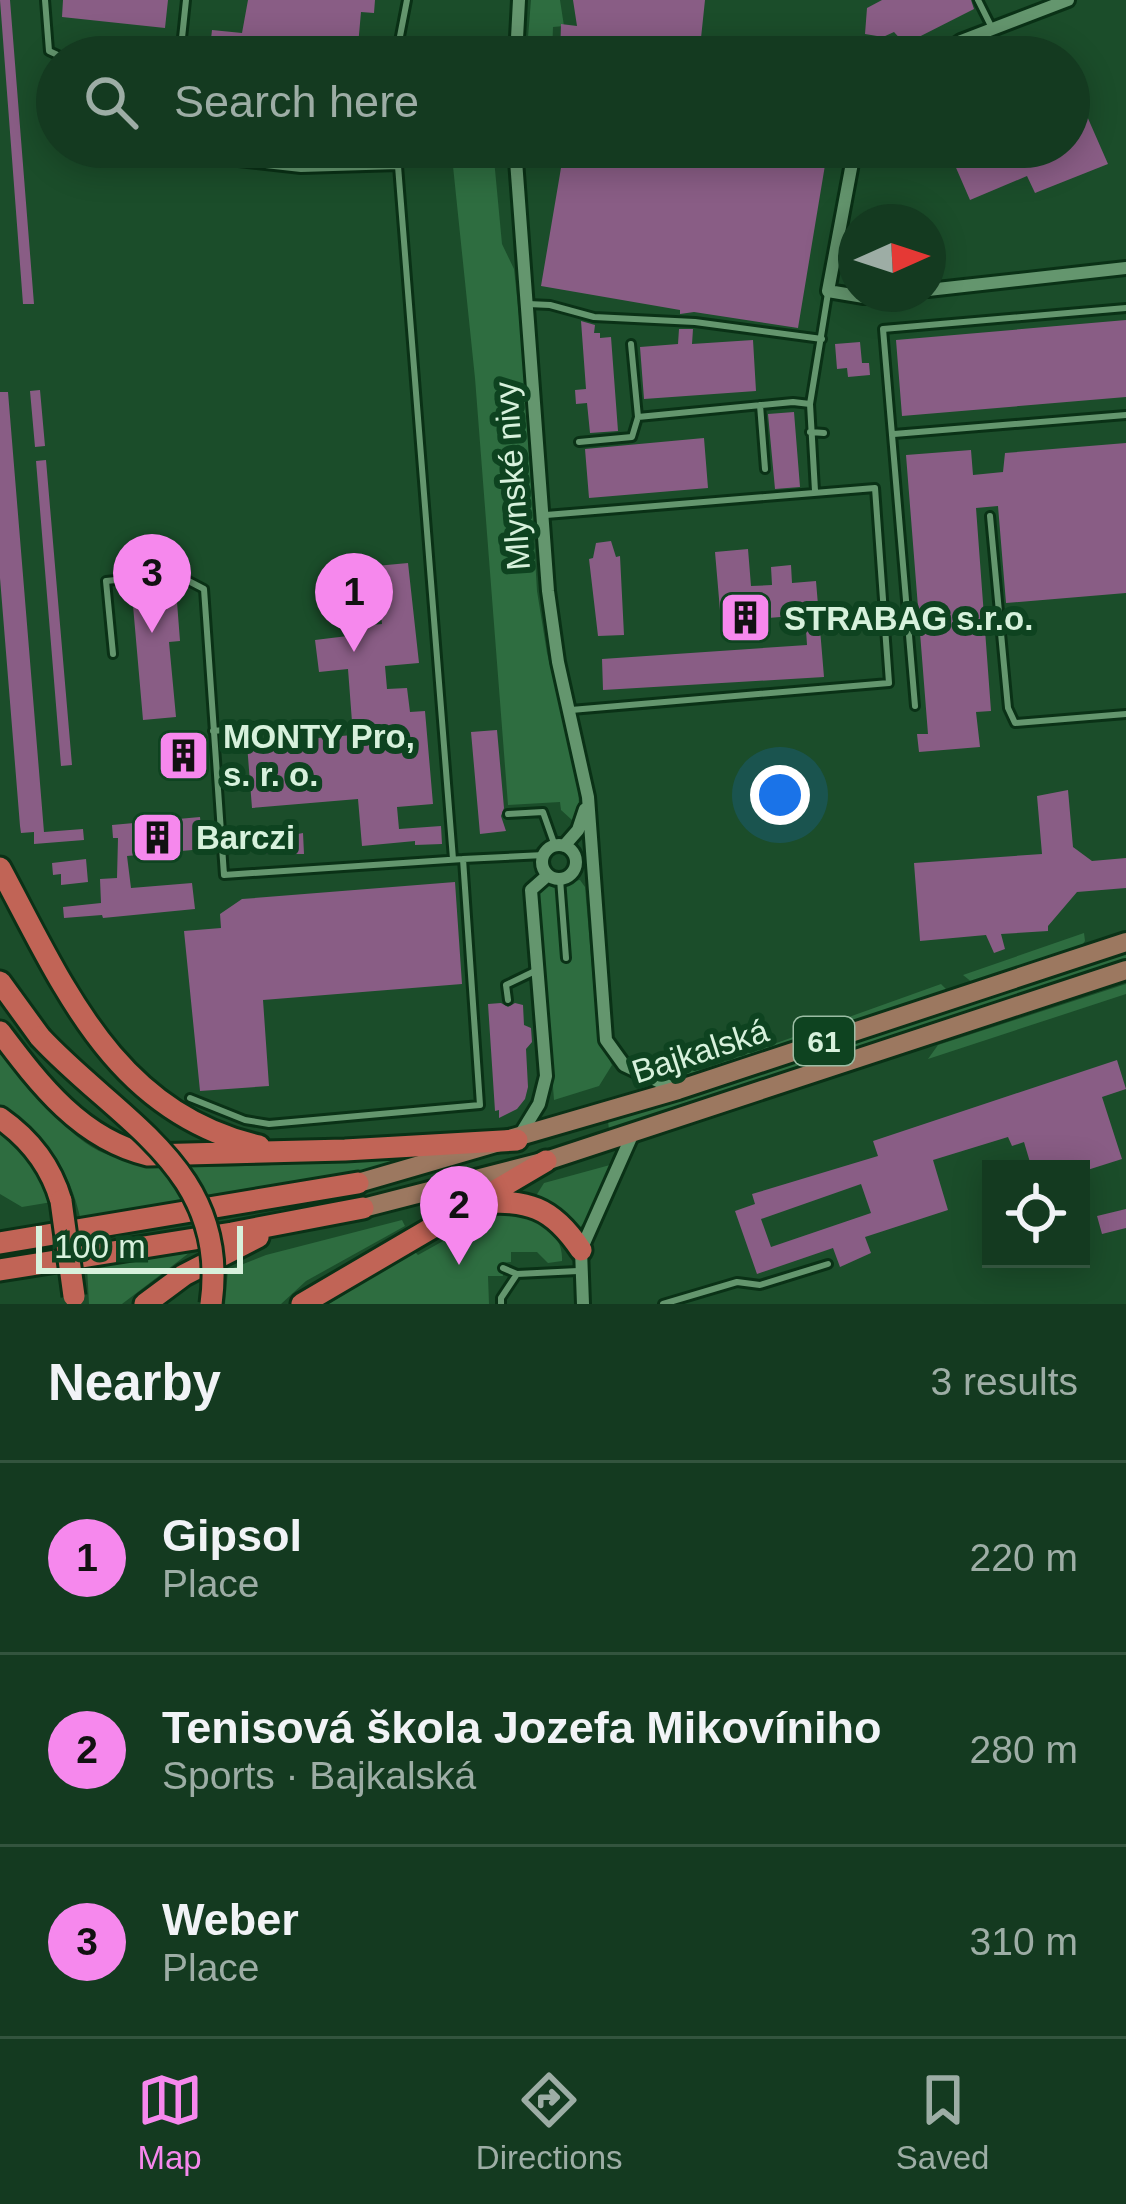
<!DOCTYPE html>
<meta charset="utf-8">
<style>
body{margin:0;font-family:Arial,sans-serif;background:#21452d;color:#f1f3f6}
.controls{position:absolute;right:36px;bottom:36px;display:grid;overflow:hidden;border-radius:0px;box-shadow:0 6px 30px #0003}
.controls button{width:108px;height:108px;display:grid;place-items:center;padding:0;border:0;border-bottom:3px solid #33543e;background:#143a20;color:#f1f3f6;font:60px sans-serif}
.compass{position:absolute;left:838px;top:204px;width:108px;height:108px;border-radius:50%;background:#143a20;box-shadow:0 6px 30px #0003;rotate:87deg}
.scale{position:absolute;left:36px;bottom:30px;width:207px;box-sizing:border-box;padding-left:12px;border:6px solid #d7f1dc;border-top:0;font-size:33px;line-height:42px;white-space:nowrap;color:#d7f1dc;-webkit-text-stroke:9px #0e4320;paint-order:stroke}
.you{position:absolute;left:780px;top:795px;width:42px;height:42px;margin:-30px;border:9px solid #fff;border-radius:50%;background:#1a73e8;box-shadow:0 0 0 18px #1a73e833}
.badge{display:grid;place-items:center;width:78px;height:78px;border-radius:50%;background:#f688ed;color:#111;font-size:39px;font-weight:700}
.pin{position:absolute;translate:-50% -99px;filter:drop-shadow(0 3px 6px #0008)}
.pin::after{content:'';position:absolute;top:63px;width:42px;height:36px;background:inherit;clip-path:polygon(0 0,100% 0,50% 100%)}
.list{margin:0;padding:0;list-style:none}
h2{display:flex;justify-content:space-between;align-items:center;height:156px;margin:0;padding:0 48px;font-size:51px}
h2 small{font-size:39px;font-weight:400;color:#9dada5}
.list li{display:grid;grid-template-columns:78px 1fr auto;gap:36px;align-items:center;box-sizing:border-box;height:192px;padding:0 48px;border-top:3px solid #33543e}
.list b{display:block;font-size:45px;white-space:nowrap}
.list p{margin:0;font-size:39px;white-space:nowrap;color:#9dada5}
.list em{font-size:39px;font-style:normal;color:#9dada5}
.icon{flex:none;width:66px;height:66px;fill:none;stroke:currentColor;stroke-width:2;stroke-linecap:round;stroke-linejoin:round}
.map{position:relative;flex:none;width:1126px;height:1304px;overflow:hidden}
.search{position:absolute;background:#143a20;box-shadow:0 6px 30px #0003;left:36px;right:36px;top:36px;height:132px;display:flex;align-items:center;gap:30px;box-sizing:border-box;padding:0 42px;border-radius:66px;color:#9dada5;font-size:45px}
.sheet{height:732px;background:#143a20}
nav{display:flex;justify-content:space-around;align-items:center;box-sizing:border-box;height:168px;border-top:3px solid #33543e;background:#143a20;font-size:33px;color:#9dada5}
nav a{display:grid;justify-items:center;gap:6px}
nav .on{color:#f688ed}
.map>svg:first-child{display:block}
</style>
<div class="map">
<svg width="1126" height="1304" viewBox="0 0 1126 1304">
<rect width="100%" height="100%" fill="#1b4d2a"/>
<!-- green -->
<path fill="#2e6d40" d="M531,0H560L564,26L553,27L552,55L556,57L531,56L527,50Z
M451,147H482L494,159L502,244L514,269L523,353L537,591L547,653L578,778L579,807L572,820L561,810L560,802L508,805L475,378Z
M580,880L585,887L598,1037L612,1065L599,1086L554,1100L538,891L548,884Z
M1084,933L1085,941L1080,948L973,983L963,975Z
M1126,951V958L609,1130L608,1121Z
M941,984L948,991L708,1073L665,1075L642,1068L701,1070Z
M1126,984V994L928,1059L938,1045Z
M0,1054C34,1084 58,1130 99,1151C161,1182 367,1158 442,1151L337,1178L81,1221C70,1169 45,1134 0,1105Z
M0,1128C25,1150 40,1172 52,1202L22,1207L0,1194Z
M610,1165L586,1220L578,1230L534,1199L544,1183Z
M500,1215C529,1215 564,1228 562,1261L548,1263L537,1252H511V1262L502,1263L503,1276H488L489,1304H329L414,1251L418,1255L470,1226Z
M402,1220L405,1226L306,1281L281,1304H225L228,1270L266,1255Z
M189,1253L122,1304H89L87,1266Z"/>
<!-- building -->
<path fill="#895d85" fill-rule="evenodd" d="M0,0H10L34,304H23Z
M63,0H168L165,28L62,17Z
M248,0H375L374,13L361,12L357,57H209L212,30L242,33Z
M573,0H705L699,57H560L561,24L577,26Z
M882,0H971L974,9L905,44L894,32L883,37L865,34L867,8Z
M1069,75L1108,164L1035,193L1027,176L970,200L947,147H1069Z
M228,147H303L301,161L227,153Z
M542,147H828L798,328L694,312L680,314V310L541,286L562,162L548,161Z
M1126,320V397L902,416L896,340Z
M581,321L595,325L594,333H600V338L611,337L618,431L590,433L587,403L576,404L575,390L586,389Z
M679,329H693L692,344L753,340L756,391L644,399L640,347L678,344Z
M860,342L862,363H869L870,375L848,377L847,368L837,369L835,344Z
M40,390L45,446L35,447L30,391Z
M0,392H8L44,832L83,829L84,840L34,844V832L21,833L20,826L0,578Z
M794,412L800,487L775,489L768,414Z
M704,438L708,488L589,498L585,449Z
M1126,443V593L1006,603L998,506L976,508L991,711L976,712L980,747L919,752L917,734H928L906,455L971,450L973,475L1003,472L1005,453Z
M46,460L72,765L61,766L36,461Z
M611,541L616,557L620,556L624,635L598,636L589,559L593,558L596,543Z
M748,549L751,586L772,585L771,567L791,565L792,583L816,581L824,677L603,690L602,659L807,645L805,615L721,622L715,552Z
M408,563L419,663L385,666L387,689L407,688L410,712L425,711L433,804L397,807L399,829L441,826L442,844L415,845V841L362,846L358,799L252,808L247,744L353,735L348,669L319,672L315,640L364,634L363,626L382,624L376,566Z
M164,591L166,604L177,602L180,641L169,642L176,717L143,720L132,594Z
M497,730L504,808L501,816L506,831L480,834L471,732Z
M195,735L197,773L174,774L171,736Z
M1068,790L1073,847L1092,861L1126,858V888L1077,892L1048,926V931L1001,934L1005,949L994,953L986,935L920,941L914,863L1042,854L1037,796Z
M200,817L203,849L127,856L131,888L192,883L195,909L103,918L102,915L64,918L63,907L101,903L100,879L117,878L118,838H113L112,825Z
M303,833L304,854H257L256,842Z
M86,859L88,882L61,885V874L53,875L52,863Z
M455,882L462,984L263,1000L269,1086L200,1091L184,931L221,928L220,914L242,899Z
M501,1003L508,1007L515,1003L523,1005L524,1025L531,1028L532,1042L526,1049L528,1087L525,1099L517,1109L499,1118V1110L495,1111L488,1004Z
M1117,1060L1126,1089L1102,1097L1122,1159L1081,1172L1032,1169L1024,1142L1012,1146L1008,1137L933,1160L948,1210L865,1237L871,1253L840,1267L833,1248L757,1274L735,1211L755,1204L752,1194L878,1156L873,1141ZM861,1184L871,1213L771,1247L761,1219Z
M1126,1209V1228L1102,1234L1097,1216Z"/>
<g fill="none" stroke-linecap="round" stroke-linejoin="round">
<defs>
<path id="lane" d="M45,0L49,51L62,57
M978,0L992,28
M180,57L186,0
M396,57L407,0
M169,147V151L184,156L301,169L398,166V147
M398,166L453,859
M528,304L550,305L594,317L695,322L822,339
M631,344L638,417
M760,405L765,469
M810,432L824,433
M894,434L1126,415
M579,442L632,437L638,417L793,402L810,404
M815,491L810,404L828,293
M546,515L875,488L889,683L571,710
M990,516L1008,708L1015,723L1126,714
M113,654L106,581L175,574L204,589L224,875L463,859
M915,706L883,329L1126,308
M213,731L267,726
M508,814L543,812L555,846
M560,879L566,958
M508,1000L506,985L535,971
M190,1098L245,1120L269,1124L480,1105L463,859L544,855
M503,1268L517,1274L578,1271
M501,1304V1298L517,1274
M663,1304L737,1282L760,1285L828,1264"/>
<path id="street" d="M516,57L519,0
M938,57L961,41L1068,0
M515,147L548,591L558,662L588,797L606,1040L624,1065L677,1090
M855,147L828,291L864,297L890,294
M928,290L1126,268
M542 862a17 17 0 1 1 34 0a17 17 0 1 1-34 0Z
M564,846L578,830L585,809
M520,1135L539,1104L546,1076L531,890L548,875
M583,1304L581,1250L633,1133"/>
<path id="primary" d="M358,1183L678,1090L1126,942
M363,1208L546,1161L1126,970"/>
<path id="highway" d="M0,868C64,987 114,1112 259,1146
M0,982L40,1037
M0,1032C40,1085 81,1139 148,1155L345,1150L517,1140
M0,1118C30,1139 51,1166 61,1201
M477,1202C528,1201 551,1205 581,1250
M0,1243L358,1183
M0,1270L232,1233L363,1208
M145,1304L184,1275L258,1237
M302,1304L546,1161"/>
</defs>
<!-- lane casing -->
<use href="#lane" stroke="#0a3116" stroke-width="12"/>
<!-- street casing -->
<use href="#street" stroke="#0a3116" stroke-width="18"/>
<!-- primary casing -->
<use href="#primary" stroke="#0a3116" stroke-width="24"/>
<!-- highway casing -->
<use href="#highway" stroke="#0a3116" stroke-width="27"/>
<!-- lane -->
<use href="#lane" stroke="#64966e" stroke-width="6"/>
<!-- street -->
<use href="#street" stroke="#64966e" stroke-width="12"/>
<!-- primary -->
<use href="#primary" stroke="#9c7860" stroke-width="18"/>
<!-- highway -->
<use href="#highway" stroke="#c16456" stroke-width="21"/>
<defs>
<path id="highway-bridge" d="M40,1037C119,1122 230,1169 211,1304
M61,1201L74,1296"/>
</defs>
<!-- highway-bridge casing -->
<use href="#highway-bridge" stroke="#0a3116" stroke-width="27" stroke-linecap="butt"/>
<!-- highway-bridge -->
<use href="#highway-bridge" stroke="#c16456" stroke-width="21"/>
</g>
<!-- icons -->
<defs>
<symbol id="building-square" viewBox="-11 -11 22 22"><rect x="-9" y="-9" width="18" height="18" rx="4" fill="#f688ed" stroke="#0e4320"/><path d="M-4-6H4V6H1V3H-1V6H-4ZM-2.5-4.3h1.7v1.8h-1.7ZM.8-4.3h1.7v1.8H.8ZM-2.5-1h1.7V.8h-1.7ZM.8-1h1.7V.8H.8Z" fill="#111"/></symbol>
</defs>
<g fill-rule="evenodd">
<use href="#building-square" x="716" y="588" width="59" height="59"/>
<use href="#building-square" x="154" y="726" width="59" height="59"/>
<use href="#building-square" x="128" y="808" width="59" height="59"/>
</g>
<g text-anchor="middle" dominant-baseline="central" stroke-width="12" stroke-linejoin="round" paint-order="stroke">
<!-- shield labels -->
<rect fill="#0e4320" stroke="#9bbda4" stroke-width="3" x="794" y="1017" width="60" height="48" rx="9"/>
<g font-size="30" font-weight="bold" fill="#d7f1dc">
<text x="824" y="1041">61</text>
</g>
<!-- street labels -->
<g font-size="33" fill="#d7f1dc" stroke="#0e4320">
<text transform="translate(512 476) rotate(-94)">Mlynské nivy</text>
<text transform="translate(700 1051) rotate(-18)">Bajkalská</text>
</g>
<!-- poi labels -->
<g font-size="33" font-weight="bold" fill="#d7f1dc" stroke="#0e4320" text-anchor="start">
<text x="784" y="618">STRABAG s.r.o.</text>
<text x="223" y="736">MONTY Pro,<tspan x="223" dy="38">s. r. o.</tspan></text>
<text x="196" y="837">Barczi</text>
</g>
</g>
</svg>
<div class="controls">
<button><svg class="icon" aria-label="locate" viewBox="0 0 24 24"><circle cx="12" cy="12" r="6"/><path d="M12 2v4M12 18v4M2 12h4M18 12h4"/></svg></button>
</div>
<svg class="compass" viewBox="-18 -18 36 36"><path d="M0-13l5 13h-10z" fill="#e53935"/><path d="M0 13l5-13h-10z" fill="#9dada5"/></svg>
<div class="scale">100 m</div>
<div class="you"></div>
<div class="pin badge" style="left:354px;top:652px">1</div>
<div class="pin badge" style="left:459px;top:1265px">2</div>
<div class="pin badge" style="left:152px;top:633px">3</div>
<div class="search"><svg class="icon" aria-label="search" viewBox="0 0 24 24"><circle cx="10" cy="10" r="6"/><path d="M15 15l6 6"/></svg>Search here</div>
</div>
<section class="sheet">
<h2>Nearby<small>3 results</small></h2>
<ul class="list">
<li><span class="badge">1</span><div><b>Gipsol</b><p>Place</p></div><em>220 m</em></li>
<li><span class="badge">2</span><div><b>Tenisová škola Jozefa Mikovíniho</b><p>Sports · Bajkalská</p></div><em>280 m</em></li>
<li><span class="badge">3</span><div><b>Weber</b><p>Place</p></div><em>310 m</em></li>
</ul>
</section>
<nav>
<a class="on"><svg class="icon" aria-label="map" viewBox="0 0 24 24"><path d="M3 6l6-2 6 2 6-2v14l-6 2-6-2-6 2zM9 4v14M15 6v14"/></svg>Map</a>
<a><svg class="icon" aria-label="directions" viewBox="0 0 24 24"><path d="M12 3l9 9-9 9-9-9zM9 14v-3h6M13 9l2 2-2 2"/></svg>Directions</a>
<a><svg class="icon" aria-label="saved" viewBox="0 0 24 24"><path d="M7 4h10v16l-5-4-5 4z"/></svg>Saved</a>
</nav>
